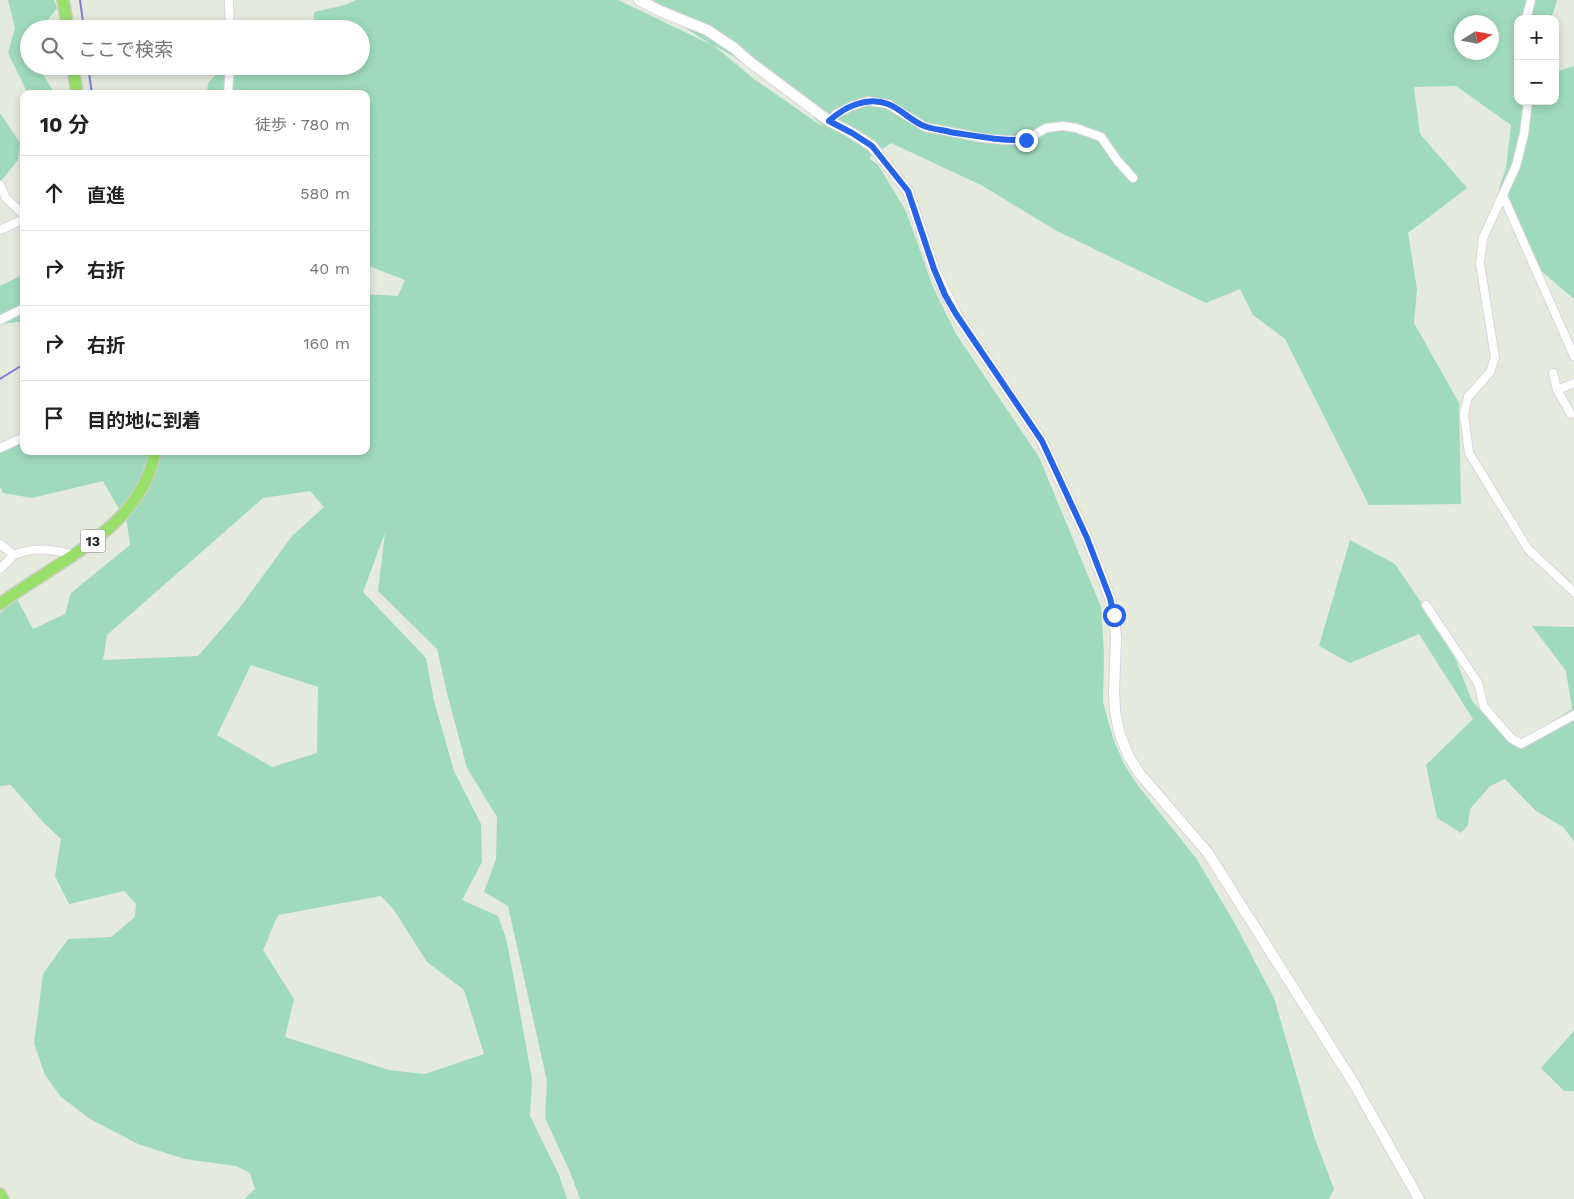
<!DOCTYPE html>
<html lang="ja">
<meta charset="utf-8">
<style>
body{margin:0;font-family:"Work Sans","Noto Sans JP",sans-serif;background:#f2f2f2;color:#222}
.controls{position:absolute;right:15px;top:15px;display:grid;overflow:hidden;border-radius:10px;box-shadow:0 2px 8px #0003}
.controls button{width:45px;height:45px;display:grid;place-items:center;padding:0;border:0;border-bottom:1px solid #e0e0e0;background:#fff;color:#222;font:25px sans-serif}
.compass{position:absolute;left:1454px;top:15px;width:45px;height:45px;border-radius:50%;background:#fff;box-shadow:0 2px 8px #0003;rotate:79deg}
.stop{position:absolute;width:15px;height:15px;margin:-11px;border:4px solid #2563eb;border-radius:50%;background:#fff}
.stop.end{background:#2563eb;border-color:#fff;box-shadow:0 1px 5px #0008}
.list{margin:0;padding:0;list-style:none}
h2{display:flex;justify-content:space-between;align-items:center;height:65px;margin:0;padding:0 20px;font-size:21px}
h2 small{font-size:16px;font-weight:400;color:#767676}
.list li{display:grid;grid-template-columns:32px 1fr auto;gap:15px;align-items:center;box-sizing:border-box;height:75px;padding:0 20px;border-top:1px solid #e0e0e0}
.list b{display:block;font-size:19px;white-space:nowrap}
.list em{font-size:16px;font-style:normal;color:#767676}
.icon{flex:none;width:28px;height:28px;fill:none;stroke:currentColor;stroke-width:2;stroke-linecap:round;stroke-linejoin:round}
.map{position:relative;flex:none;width:1574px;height:1199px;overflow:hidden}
.search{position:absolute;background:#fff;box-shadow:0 2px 8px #0003;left:20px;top:20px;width:350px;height:55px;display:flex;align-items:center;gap:12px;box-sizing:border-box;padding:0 18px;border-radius:28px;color:#767676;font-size:19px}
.panel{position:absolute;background:#fff;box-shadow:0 2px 8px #0003;left:20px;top:90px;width:350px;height:365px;border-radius:10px}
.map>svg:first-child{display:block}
</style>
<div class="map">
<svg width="1574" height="1199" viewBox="0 0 1574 1199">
<rect width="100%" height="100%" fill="#e4eadc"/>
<!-- green -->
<path fill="#9fdabc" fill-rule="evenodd" d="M8,0H54L57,8L41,29H29V45L27,48L29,51V66H38L55,94H28L8,53L15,28Z
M356,0H618L712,45L678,23L636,0H1557L1551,19H1518V101H1555V72L1574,66V299L1526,258L1499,188L1506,168L1511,125L1456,86L1414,87L1420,134L1467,188L1408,233L1417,289L1414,323L1459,403L1461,504L1369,505L1285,339L1253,315L1240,289L1206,303L1057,231L981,185L891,143L869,158L878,165L906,211L933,287L956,334L1039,457L1101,607L1104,654L1103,702L1113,738L1124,764L1139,787L1196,858L1234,922L1274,998L1315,1139L1334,1189L1329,1199H580L571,1174L545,1118L547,1081L508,906L484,892L496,859L497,817L467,768L448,697L437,649L378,591L385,533L363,592L426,658L434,701L454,771L481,824L482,862L462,900L498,916L506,938L514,979L532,1079L530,1116L559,1175L567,1199H244L255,1189L250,1173L236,1166L185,1159L138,1144L90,1119L61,1097L45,1075L34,1043L43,974L68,939L111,937L135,917L136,904L124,891L69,904L55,876L61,839L43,822L11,785L0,786V613L17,599L33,629L65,614L71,593L130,545L127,523L103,481L32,498L3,493L0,487V446L24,433V451H366V294L398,296L405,280L366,265V94H207L208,83L224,66H361V29H314V12L345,5ZM1462,22H1492V52H1462ZM713,45C749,64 797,97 823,127L754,79ZM310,491L324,507L292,536L238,610L198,656L103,660L107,635L263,498ZM251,665L318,687L317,753L272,767L217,735ZM381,896L394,910L427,962L464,990L484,1054L425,1074L389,1070L285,1037L294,999L263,950L278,915Z
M0,113L20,143L18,160L0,182Z
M24,274V321L2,324L0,320V286Z
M1350,540L1395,564L1450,645L1472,701L1514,746L1572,709L1566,671L1532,626L1574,627V841L1563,827L1536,811L1505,779L1490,786L1470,809L1468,825L1461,833L1437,818L1426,765L1473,719L1419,634L1350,663L1319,646Z
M1574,1031V1091H1564L1541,1068Z"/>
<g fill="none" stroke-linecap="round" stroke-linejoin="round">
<!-- stream -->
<path stroke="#857be0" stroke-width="2" d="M80,0L84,29
M88,66L92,94
M0,379L24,364"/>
<defs>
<path id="street" d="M229,0L230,29
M1526,19L1531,0
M228,94L230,66
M1528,101L1524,134L1516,166L1483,238L1480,263L1495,358L1490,372L1468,397L1464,414L1469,453L1528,549L1574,592
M829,121L836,114L852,106L868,101L888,104L925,127L983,138L1005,140H1026L1046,128L1063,126L1076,128L1101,137L1117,160L1133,178
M0,185L6,198L24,215
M1503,196L1574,356
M0,230L24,219
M0,320L24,308
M1553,373L1557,390L1571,414
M1557,390L1574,383
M0,448L24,437
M0,544L14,555C38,546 49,550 74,554
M0,569L14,555
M1426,605L1478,683L1484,707L1511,738L1521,744L1574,715"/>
<path id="secondary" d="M639,0L660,11L707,30L734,48L750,62L829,121L852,133L872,146L908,191L934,269L956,314L1042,441L1087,538L1110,598L1114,615L1116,638L1114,691L1115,711L1120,735L1129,757L1140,774L1208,853L1353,1082L1419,1199"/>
<path id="primary" d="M63,0L68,29
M73,66L77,94
M0,604C55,562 143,528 155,451
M0,1194L3,1199"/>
</defs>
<!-- street casing -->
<use href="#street" stroke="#dbd2e0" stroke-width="10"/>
<!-- secondary casing -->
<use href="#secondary" stroke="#dbd2e0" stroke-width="12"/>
<!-- primary casing -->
<use href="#primary" stroke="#ccc" stroke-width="14"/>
<!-- street -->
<use href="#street" stroke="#fff" stroke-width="8"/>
<!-- secondary -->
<use href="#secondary" stroke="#fff" stroke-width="10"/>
<!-- primary -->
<use href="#primary" stroke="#99e06b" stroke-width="11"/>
</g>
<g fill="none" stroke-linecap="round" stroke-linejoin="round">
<!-- route -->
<path stroke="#2563eb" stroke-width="6" d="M1026,140C1000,141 976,136 950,132C942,130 932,129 924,126C911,121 901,109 888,104C867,96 844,107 829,121L852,133L872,146L908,191L934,269L945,295L956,314L1042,441L1087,538L1110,598L1114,615"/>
</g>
<g text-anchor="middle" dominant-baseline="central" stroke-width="5" stroke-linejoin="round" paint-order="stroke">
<!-- shield labels -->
<rect fill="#fff" stroke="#696969" stroke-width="1" x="80.5" y="529.5" width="25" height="23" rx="4"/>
<g font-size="14" font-weight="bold" fill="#292929">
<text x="93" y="541">13</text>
</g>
</g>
</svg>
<div class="controls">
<button>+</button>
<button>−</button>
</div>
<svg class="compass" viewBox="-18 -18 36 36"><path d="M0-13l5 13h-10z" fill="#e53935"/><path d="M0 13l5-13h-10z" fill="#767676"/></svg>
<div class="stop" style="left:1114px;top:615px"></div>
<div class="stop end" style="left:1026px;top:140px"></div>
<div class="search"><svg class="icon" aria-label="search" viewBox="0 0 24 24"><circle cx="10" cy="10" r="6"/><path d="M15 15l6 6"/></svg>ここで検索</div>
<section class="panel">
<h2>10 分<small>徒歩 · 780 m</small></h2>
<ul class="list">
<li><svg class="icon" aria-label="ahead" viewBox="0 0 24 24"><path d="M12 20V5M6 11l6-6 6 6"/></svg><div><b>直進</b></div><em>580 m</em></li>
<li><svg class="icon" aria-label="right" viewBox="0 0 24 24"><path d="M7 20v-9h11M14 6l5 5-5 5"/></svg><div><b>右折</b></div><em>40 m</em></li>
<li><svg class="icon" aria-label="right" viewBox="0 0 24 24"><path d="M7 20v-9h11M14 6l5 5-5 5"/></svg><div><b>右折</b></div><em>160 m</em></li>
<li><svg class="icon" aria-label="arrive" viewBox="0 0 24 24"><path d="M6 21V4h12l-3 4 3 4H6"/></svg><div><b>目的地に到着</b></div></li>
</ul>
</section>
</div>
